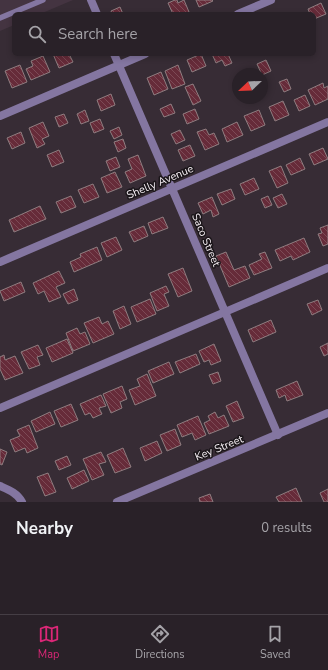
<!DOCTYPE html>
<style>
body{margin:0;font-family:"Nunito Sans",sans-serif;background:#352e34;color:#f1f3f6}
.compass{position:absolute;left:232px;top:68px;width:36px;height:36px;border-radius:50%;background:#292128;box-shadow:0 2px 6px #0003;rotate:247deg}
.list{margin:0;padding:0;list-style:none}
h2{display:flex;justify-content:space-between;align-items:center;height:52px;margin:0;padding:0 16px;font-size:17px}
h2 small{font-size:13px;font-weight:400;color:#a5a3a8}
.icon{flex:none;width:22px;height:22px;fill:none;stroke:currentColor;stroke-width:2;stroke-linecap:round;stroke-linejoin:round}
.map{position:relative;flex:none;width:328px;height:502px;overflow:hidden}
.search{position:absolute;background:#292128;box-shadow:0 2px 6px #0003;left:12px;right:12px;top:12px;height:44px;display:flex;align-items:center;gap:10px;box-sizing:border-box;padding:0 14px;border-radius:6px;color:#a5a3a8;font-size:15px}
.sheet{height:112px;background:#292128}
nav{display:flex;justify-content:space-around;align-items:center;box-sizing:border-box;height:56px;border-top:1px solid #453e45;background:#292128;font-size:11px;color:#a5a3a8}
nav a{display:grid;justify-items:center;gap:2px}
nav .on{color:#db2777}
.map>svg:first-child{display:block}
</style>
<div class="map">
<svg width="328" height="502" viewBox="0 0 328 502">
<defs>
<pattern id="building-back-hatch" width="6" height="6" patternUnits="userSpaceOnUse"><rect width="6" height="6" fill="#662b39"/><path d="M-1 5l2 2M0 0l6 6M5-1l2 2" fill="none" stroke="#7d4a56"/></pattern>
</defs>
<rect width="100%" height="100%" fill="#372c35"/>
<!-- built -->
<path fill="#443441" d="M0,0H73L40,14H14V25L0,31Z"/>
<!-- building -->
<path fill="url(#building-back-hatch)" stroke="#8f7d80" d="M175,0H177L178,3L184,0L189,12L185,14H173L168,3Z
M196,0H212L213,1L199,7Z
M321,3L326,14L314,19V14H310L308,9Z
M120,7L123,14H112L111,11Z
M53,54H69L73,62L59,68Z
M201,54L206,66L192,72L187,60Z
M212,54H228L232,63L225,66L222,60L216,63Z
M43,56L50,72L31,80L26,69L33,66L31,61Z
M266,60L271,71L262,75L257,64Z
M20,65L27,82L12,88L5,71Z
M178,65L185,84L172,89L165,71Z
M161,72L168,89L154,95L147,78Z
M287,79L291,89L284,92L279,82Z
M323,83L324,88L328,86V99L315,105L308,90Z
M193,84L201,101L193,105L185,87Z
M111,94L115,105L101,111L97,100Z
M305,95L310,106L299,111L294,100Z
M283,101L289,115L275,121L269,107Z
M171,104L175,113L164,117L160,109Z
M195,109L199,119L187,124L183,114Z
M85,110L89,121L81,124L77,114Z
M259,110L265,125L251,131L244,116Z
M64,114L68,123L59,127L55,117Z
M100,119L104,129L94,133L90,123Z
M43,122L49,136L42,139L45,144L37,148L29,128Z
M237,122L243,135L227,142L222,129Z
M119,127L122,135L114,139L110,131Z
M206,129L209,135L214,133L219,144L205,150L197,132Z
M180,130L185,140L176,144L171,134Z
M21,132L25,143L12,149L7,138Z
M123,139L126,148L118,152L114,142Z
M190,145L195,156L183,161L178,150Z
M323,148L328,159L314,165L309,154Z
M59,150L64,162L52,167L47,155Z
M138,155L146,176L130,183L125,172L132,169L128,159Z
M116,157L120,167L110,171L106,161Z
M300,158L305,169L291,175L286,165Z
M281,166L288,183L277,188L269,171Z
M115,172L122,187L107,193L101,178Z
M254,178L259,189L245,195L240,184Z
M93,184L99,197L84,203L78,190Z
M231,189L235,199L222,205L217,194Z
M282,194L287,204L278,208L273,198Z
M71,196L76,207L61,213L56,202Z
M268,196L272,205L265,208L261,199Z
M212,197L219,214L213,217L211,210L203,214L198,203Z
M40,206L46,219L14,232L9,220Z
M163,217L168,228L152,234L148,223Z
M328,225V244L323,246L318,234L322,233L320,228Z
M144,226L148,236L134,242L129,232Z
M116,237L122,250L107,257L101,243Z
M304,238L310,252L293,260L291,256L280,261L275,250Z
M97,247L102,260L74,272L70,262L81,257L80,254Z
M226,252L234,270L245,266L250,278L229,287L216,256Z
M265,252L272,268L254,275L249,265L262,259L259,254Z
M183,268L192,291L178,297L168,274Z
M59,271L65,283L56,287L61,297L49,302L44,291L38,294L33,283Z
M21,282L25,292L4,301L0,291Z
M166,286L169,292L164,294L169,306L157,311L150,293Z
M74,289L78,300L68,304L63,294Z
M150,299L156,314L137,322L131,307Z
M318,300L322,310L312,315L307,304Z
M124,306L131,324L120,329L113,311Z
M99,317L102,324L108,321L114,334L93,343L84,323Z
M271,320L276,332L253,342L248,330Z
M77,328L80,334L85,332L90,344L73,351L66,333Z
M67,339L73,353L52,362L46,348Z
M328,343V354L324,356L320,347Z
M214,344L221,361L211,365L209,360L204,362L199,351Z
M38,345L43,355L37,357L40,365L29,369L21,352Z
M196,354L200,364L180,373L175,362Z
M4,355L5,360L15,356L23,373L5,380L0,369V357Z
M169,362L174,374L153,383L148,371Z
M218,372L221,381L213,384L209,375Z
M147,374L156,396L135,405L129,390L140,386L137,379Z
M297,381L303,395L287,401L285,395L279,398L276,390Z
M122,386L127,399L120,402L122,408L111,413L103,394Z
M101,395L106,406L99,408L102,414L93,418L90,413L85,415L80,404Z
M237,401L244,418L233,422L226,406Z
M71,404L78,420L61,427L54,411Z
M50,412L55,424L36,432L31,421Z
M215,412L218,418L224,415L229,426L209,434L204,423L210,420L208,416Z
M198,416L206,435L195,440L192,433L182,437L177,425Z
M29,425L38,448L27,453L25,448L15,452L10,440L20,436L17,430Z
M175,429L181,445L167,451L160,435Z
M157,441L162,453L145,461L140,448Z
M123,448L131,467L115,473L107,455Z
M0,449L7,452L2,465L0,464Z
M101,452L106,462L99,464L104,475L92,480L83,459Z
M67,456L71,465L59,470L55,461Z
M84,470L89,481L72,489L67,478Z
M48,473L56,492L45,496L37,477Z
M296,488L302,502H279L276,497Z
M328,489V502H324L320,493Z
M210,494L213,502H200L199,498Z"/>
<g fill="none" stroke-linecap="round" stroke-linejoin="round">
<!-- service -->
<path stroke="#8476a1" stroke-width="5.5" d="M0,18L43,0"/>
<!-- minor -->
<path stroke="#8476a1" stroke-width="8" d="M91,0L97,14
M238,14L271,0
M114,54L278,435
M0,116L145,54
M0,262L328,122
M0,408L328,268
M0,486C9,490 17,493 22,502"/>
<!-- tertiary -->
<path stroke="#8476a1" stroke-width="8" d="M117,502L328,413"/>
</g>
<g text-anchor="middle" dominant-baseline="central" stroke-width="3" stroke-linejoin="round" paint-order="stroke">
<!-- street labels -->
<g font-size="11" fill="#f7f0f5" stroke="#1b161a">
<text transform="translate(160 182) rotate(-23)">Shelly Avenue</text>
<text transform="translate(206 240) rotate(67)">Saco Street</text>
<text transform="translate(219 448) rotate(-22)">Key Street</text>
</g>
</g>
</svg>
<svg class="compass" viewBox="-18 -18 36 36"><path d="M0-13l5 13h-10z" fill="#e53935"/><path d="M0 13l5-13h-10z" fill="#a5a3a8"/></svg>
<div class="search"><svg class="icon" aria-label="search" viewBox="0 0 24 24"><circle cx="10" cy="10" r="6"/><path d="M15 15l6 6"/></svg>Search here</div>
</div>
<section class="sheet">
<h2>Nearby<small>0 results</small></h2>
<ul class="list">
</ul>
</section>
<nav>
<a class="on"><svg class="icon" aria-label="map" viewBox="0 0 24 24"><path d="M3 6l6-2 6 2 6-2v14l-6 2-6-2-6 2zM9 4v14M15 6v14"/></svg>Map</a>
<a><svg class="icon" aria-label="directions" viewBox="0 0 24 24"><path d="M12 3l9 9-9 9-9-9zM9 14v-3h6M13 9l2 2-2 2"/></svg>Directions</a>
<a><svg class="icon" aria-label="saved" viewBox="0 0 24 24"><path d="M7 4h10v16l-5-4-5 4z"/></svg>Saved</a>
</nav>
